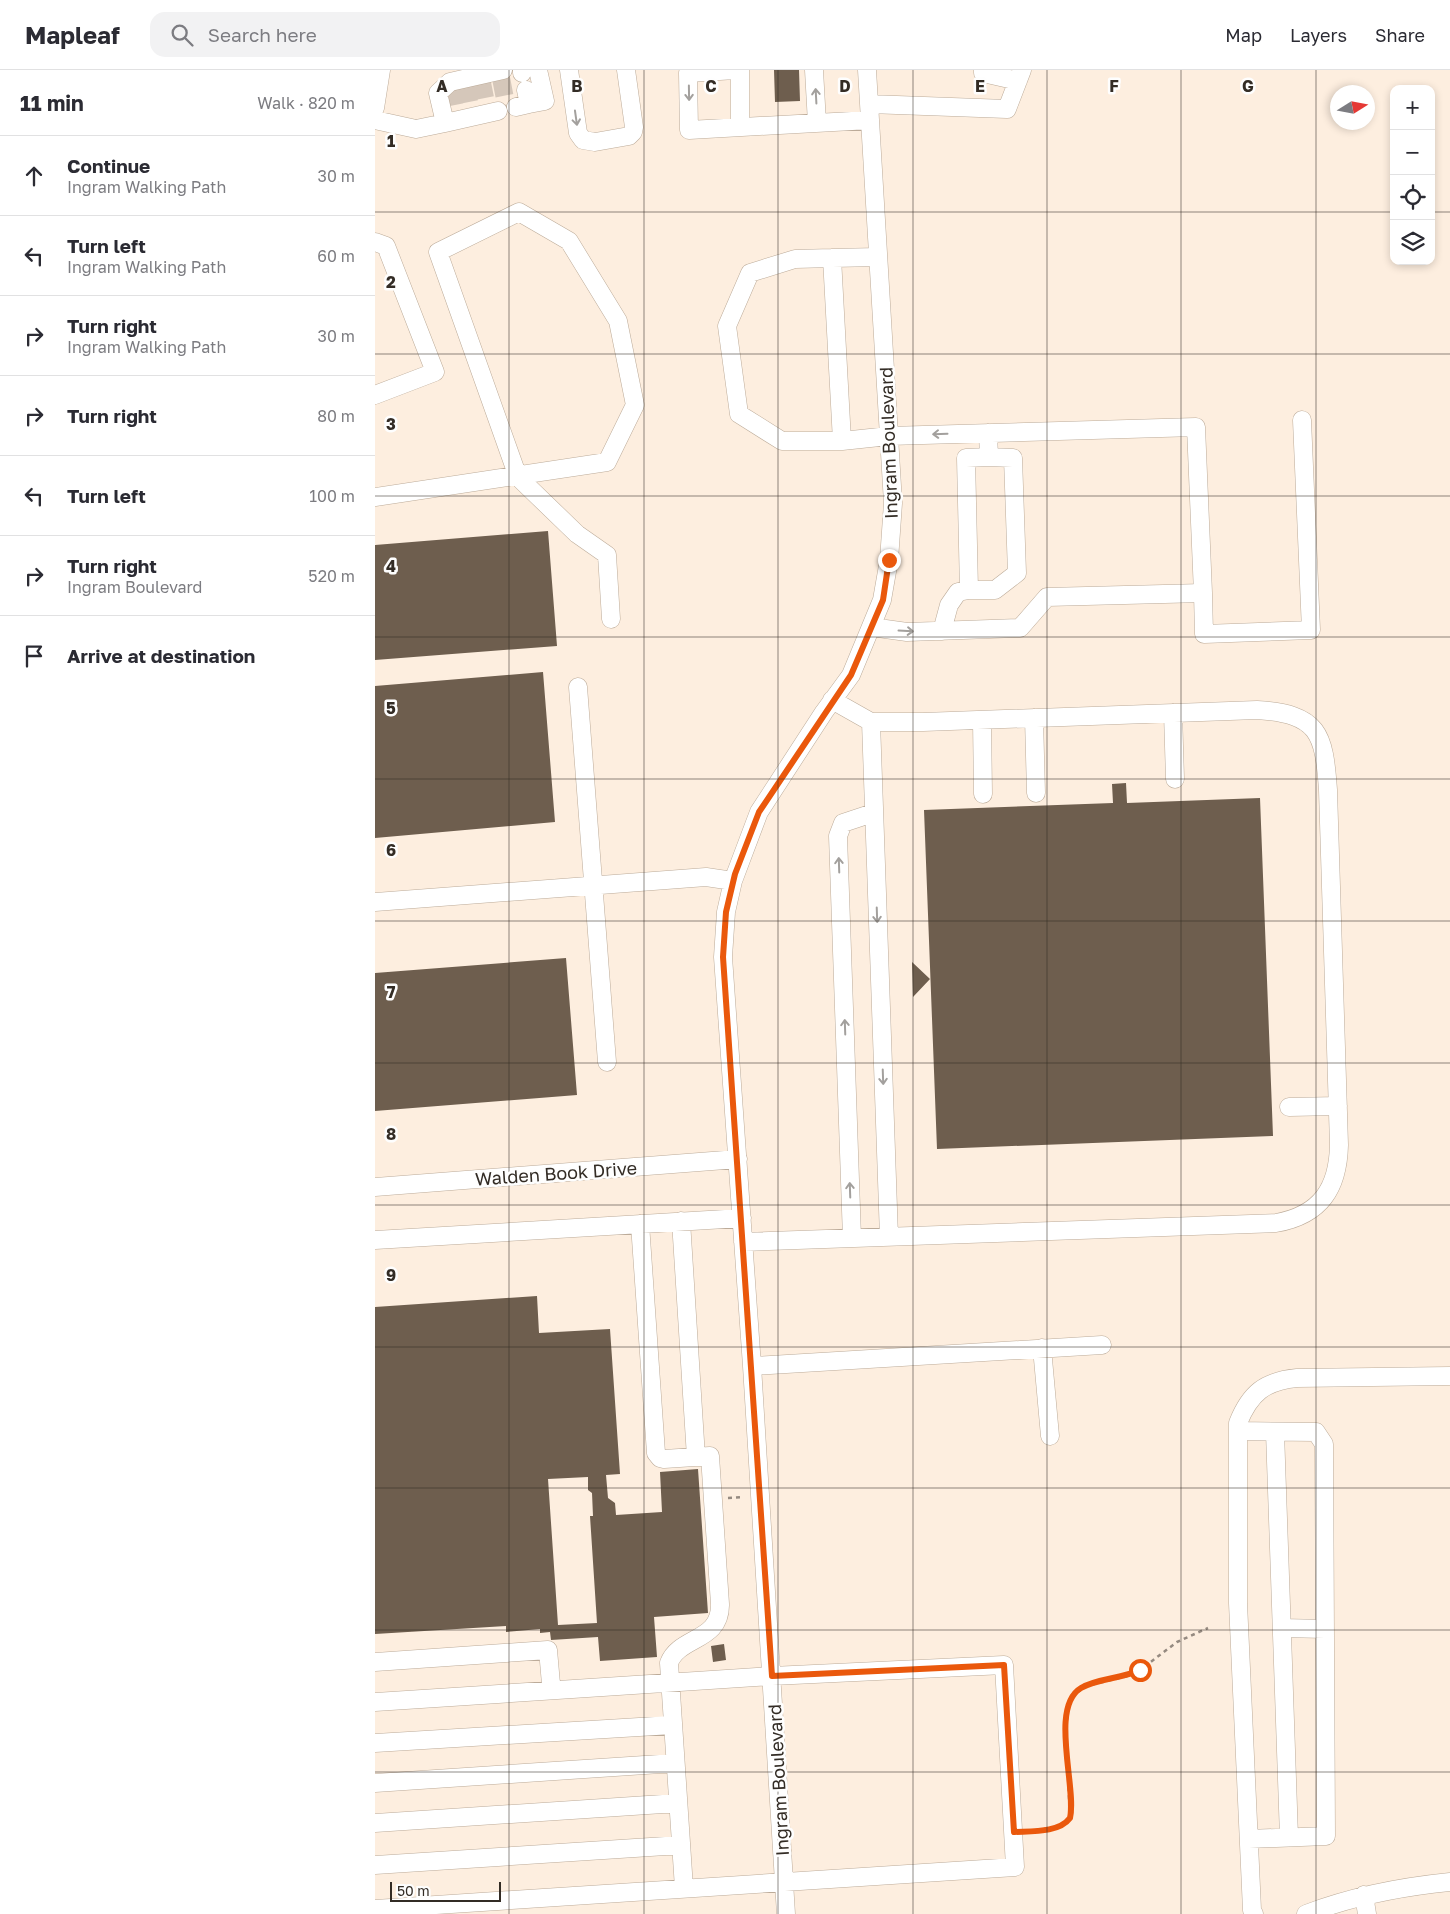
<!DOCTYPE html>
<meta charset="utf-8">
<style>
body{margin:0;font-family:"Golos Text",sans-serif;background:#f2f2f3;color:#2b2b33}
.controls{position:absolute;right:15px;top:15px;display:grid;overflow:hidden;border-radius:10px;box-shadow:0 2px 8px #0003}
.controls button{width:45px;height:45px;display:grid;place-items:center;padding:0;border:0;border-bottom:1px solid #e1e1e2;background:#fff;color:#2b2b33;font:25px sans-serif}
.compass{position:absolute;left:955px;top:15px;width:45px;height:45px;border-radius:50%;background:#fff;box-shadow:0 2px 8px #0003;rotate:79deg}
.scale{position:absolute;left:15px;bottom:12px;width:111px;box-sizing:border-box;padding-left:5px;border:2px solid #332c25;border-top:0;font-size:14px;line-height:18px;white-space:nowrap;color:#332c25;-webkit-text-stroke:4px #fefefe;paint-order:stroke}
.stop{position:absolute;width:15px;height:15px;margin:-11px;border:4px solid #ea580c;border-radius:50%;background:#fff}
.stop.end{background:#ea580c;border-color:#fff;box-shadow:0 1px 5px #0008}
.list{margin:0;padding:0;list-style:none}
h2{display:flex;justify-content:space-between;align-items:center;height:65px;margin:0;padding:0 20px;font-size:21px}
h2 small{font-size:16px;font-weight:400;color:#7c7c81}
.list li{display:grid;grid-template-columns:32px 1fr auto;gap:15px;align-items:center;box-sizing:border-box;height:80px;padding:0 20px;border-top:1px solid #e1e1e2}
.list b{display:block;font-size:19px;white-space:nowrap}
.list p{margin:0;font-size:16px;white-space:nowrap;color:#7c7c81}
.list em{font-size:16px;font-style:normal;color:#7c7c81}
.icon{flex:none;width:28px;height:28px;fill:none;stroke:currentColor;stroke-width:2;stroke-linecap:round;stroke-linejoin:round}
.map{position:relative;flex:none;width:1075px;height:1844px;overflow:hidden}
header{display:flex;align-items:center;gap:30px;box-sizing:border-box;height:70px;padding:0 25px;background:#fff;border-bottom:1px solid #e1e1e2}
header strong{font-size:24px}
nav{display:flex;gap:28px;margin-inline-start:auto;font-size:18px}
.search{width:350px;height:45px;background:#f2f2f3;display:flex;align-items:center;gap:12px;box-sizing:border-box;padding:0 18px;border-radius:15px;color:#7c7c81;font-size:19px}
main{display:flex}
aside{flex:1;background:#fff}
.map>svg:first-child{display:block}
</style>
<header>
<strong>Mapleaf</strong>
<div class="search"><svg class="icon" aria-label="search" viewBox="0 0 24 24"><circle cx="10" cy="10" r="6"/><path d="M15 15l6 6"/></svg>Search here</div>
<nav><a>Map</a><a>Layers</a><a>Share</a></nav>
</header>
<main>
<aside>
<h2>11 min<small>Walk · 820 m</small></h2>
<ul class="list">
<li><svg class="icon" aria-label="ahead" viewBox="0 0 24 24"><path d="M12 20V5M6 11l6-6 6 6"/></svg><div><b>Continue</b><p>Ingram Walking Path</p></div><em>30 m</em></li>
<li><svg class="icon" aria-label="left" viewBox="0 0 24 24"><path d="M17 20v-9H6M10 6l-5 5 5 5"/></svg><div><b>Turn left</b><p>Ingram Walking Path</p></div><em>60 m</em></li>
<li><svg class="icon" aria-label="right" viewBox="0 0 24 24"><path d="M7 20v-9h11M14 6l5 5-5 5"/></svg><div><b>Turn right</b><p>Ingram Walking Path</p></div><em>30 m</em></li>
<li><svg class="icon" aria-label="right" viewBox="0 0 24 24"><path d="M7 20v-9h11M14 6l5 5-5 5"/></svg><div><b>Turn right</b></div><em>80 m</em></li>
<li><svg class="icon" aria-label="left" viewBox="0 0 24 24"><path d="M17 20v-9H6M10 6l-5 5 5 5"/></svg><div><b>Turn left</b></div><em>100 m</em></li>
<li><svg class="icon" aria-label="right" viewBox="0 0 24 24"><path d="M7 20v-9h11M14 6l5 5-5 5"/></svg><div><b>Turn right</b><p>Ingram Boulevard</p></div><em>520 m</em></li>
<li><svg class="icon" aria-label="arrive" viewBox="0 0 24 24"><path d="M6 21V4h12l-3 4 3 4H6"/></svg><div><b>Arrive at destination</b></div></li>
</ul>
</aside>
<div class="map">
<svg width="1075" height="1844" viewBox="0 0 1075 1844">
<rect width="100%" height="100%" fill="#fdeedf"/>
<!-- building -->
<path fill="#6e5e4e" fill-rule="evenodd" d="M399,0H424L425,31L400,32Z
M173,461L182,576L0,590V475Z
M168,602L180,752L0,768V616Z
M751,713L752,733L885,728L898,1066L562,1079L549,740L738,733L737,714Z
M191,888L202,1025L0,1041V903Z
M537,892L555,909L538,927Z
M162,1226L164,1263L235,1259L245,1404L231,1405L233,1428L240,1433L241,1445L287,1442L285,1402L323,1399L333,1543L279,1547L282,1587L225,1591L223,1567L176,1570L175,1562L165,1563V1559L131,1562V1556L0,1564V1237ZM213,1407V1420L217,1423L218,1446H215L222,1553L183,1555L173,1409Z
M349,1574L351,1590L338,1592L336,1576Z"/>
<g fill="none" stroke-linecap="round" stroke-linejoin="round">
<!-- minor-tunnel -->
<path stroke="#d5c7ba" stroke-width="18" stroke-dasharray="18 9" stroke-linecap="butt" d="M126,8L132,39
M107,13L110,28
M91,16L94,32
M77,20L80,35"/>
<defs>
<path id="minor" d="M147,0V3
M194,0L203,63L208,70L220,72L254,66L258,62L259,57L251,0
M360,0L313,3L314,60L495,50
M439,0L442,53
M608,0V3L643,11
M154,34L170,31L163,0
M494,34L632,39L647,0
M141,37L154,34L151,20
M0,38L6,0
M123,41L70,53L63,23L75,12L128,0
M0,50L41,59L70,53
M365,56V0
M0,172L11,176L60,302L0,325
M457,188L420,189L375,203L352,256L364,344L407,371H467
M613,363L614,387L638,388L642,503L620,520H594L591,388L614,387
M0,427L232,392L260,335L243,251L194,171L144,142L63,182L143,407L202,464L232,485L236,549
M828,523L829,564L936,560L927,350
M496,557L532,562L645,558L672,527L828,523L821,357L514,366L467,371L457,188L503,187
M567,561L574,535L583,522L594,520
M203,617L232,992
M798,643L800,709
M659,648L661,723
M607,650L608,724
M496,652L514,1167
M0,832L331,807L358,811
M914,1037L963,1036
M0,1117L363,1089
M306,1151L321,1387
M265,1154L281,1383L285,1388L289,1389L335,1386L345,1534C346,1572 304,1566 294,1593L309,1818
M477,1168L463,766L468,753L498,743
M0,1170L367,1148
M368,1172L901,1153C946,1145 963,1118 964,1075L953,720C949,663 944,644 882,640L548,652H496L457,630
M667,1278L675,1366
M377,1296L727,1275
M863,1361L941,1362L949,1374L951,1766L874,1769
M900,1362L914,1767
M907,1558L950,1559
M0,1592L173,1580L176,1614
M0,1632L397,1606L629,1595L640,1797L0,1839
M0,1673L297,1655
M0,1713L300,1693
M0,1753L303,1733
M0,1795L306,1775
M989,1825L992,1844
M411,1844L377,1296L348,887L351,842L358,811L384,742L449,642L476,605L507,530L514,490L518,433L492,0
M879,1844L877,1840L863,1533V1353C875,1323 890,1311 922,1308L1075,1306
M931,1844C978,1826 1025,1817 1075,1812"/>
</defs>
<!-- minor casing -->
<use href="#minor" stroke="#bcab99" stroke-width="19"/>
<!-- path -->
<path stroke="#958a80" stroke-width="2.5" stroke-dasharray="4 4" stroke-linecap="butt" d="M353,1428L369,1427
M653,1761L683,1757L695,1748L691,1666L693,1635L696,1627L711,1616L753,1606L765,1600L802,1572L833,1558"/>
<!-- minor -->
<use href="#minor" stroke="#fff" stroke-width="18"/>
</g>
<!-- one-way arrows -->
<defs><path id="oneway-shaft" d="M-6 0H5M1.5-3L5.5 0L1.5 3" fill="none" stroke-width="1.6" stroke-linecap="round" stroke-linejoin="round" transform="scale(1.25)"/></defs>
<g stroke="#a3a09d">
<use href="#oneway-shaft" transform="translate(314 23) rotate(89)"/>
<use href="#oneway-shaft" transform="translate(441 26) rotate(-93)"/>
<use href="#oneway-shaft" transform="translate(201 48) rotate(82)"/>
<use href="#oneway-shaft" transform="translate(565 364) rotate(178)"/>
<use href="#oneway-shaft" transform="translate(531 561) rotate(3)"/>
<use href="#oneway-shaft" transform="translate(464 795) rotate(-92)"/>
<use href="#oneway-shaft" transform="translate(502 845) rotate(88)"/>
<use href="#oneway-shaft" transform="translate(470 957) rotate(-92)"/>
<use href="#oneway-shaft" transform="translate(508 1007) rotate(88)"/>
<use href="#oneway-shaft" transform="translate(475 1120) rotate(-92)"/>
</g>
<g fill="none" stroke-linecap="round" stroke-linejoin="round">
<!-- route -->
<path stroke="#ea580c" stroke-width="6" d="M514,490L508,530L476,605L384,742L360,804L351,842L348,887L397,1606L629,1595L639,1762C656,1761 684,1763 695,1748C702,1718 674,1637 706,1618C723,1608 746,1609 765,1600"/>
</g>
<!-- grid -->
<path fill="none" stroke="#332c25" stroke-width="1" stroke-opacity="0.55" d="M134,0V1844M269,0V1844M403,0V1844M538,0V1844M672,0V1844M806,0V1844M941,0V1844M0,142H1019M1056,142H1075M0,284H1075M0,426H1075M0,567H1075M0,709H1075M0,851H1075M0,993H1075M0,1135H1075M0,1277H1075M0,1418H1075M0,1560H1075M0,1702H1075"/>
<g text-anchor="middle" dominant-baseline="central" stroke-width="5" stroke-linejoin="round" paint-order="stroke">
<!-- street labels -->
<g font-size="18" fill="#332c25" stroke="#fefefe">
<text transform="translate(513 373) rotate(-92)">Ingram Boulevard</text>
<text transform="translate(181 1103) rotate(-4)">Walden Book Drive</text>
<text transform="translate(403 1710) rotate(-93)">Ingram Boulevard</text>
</g>
</g>
<g font-size="16" text-anchor="middle" font-weight="bold" fill="#332c25" stroke="#fefefe" stroke-width="5" stroke-linejoin="round" paint-order="stroke">
<text x="67" y="22">A</text>
<text x="202" y="22">B</text>
<text x="336" y="22">C</text>
<text x="470" y="22">D</text>
<text x="605" y="22">E</text>
<text x="739" y="22">F</text>
<text x="873" y="22">G</text>
<text x="16" y="77">1</text>
<text x="16" y="218">2</text>
<text x="16" y="360">3</text>
<text x="16" y="502">4</text>
<text x="16" y="644">5</text>
<text x="16" y="786">6</text>
<text x="16" y="928">7</text>
<text x="16" y="1070">8</text>
<text x="16" y="1211">9</text>
</g>
</svg>
<div class="controls">
<button>+</button>
<button>−</button>
<button><svg class="icon" aria-label="locate" viewBox="0 0 24 24"><circle cx="12" cy="12" r="6"/><path d="M12 2v4M12 18v4M2 12h4M18 12h4"/></svg></button>
<button><svg class="icon" aria-label="layers" viewBox="0 0 24 24"><path d="M12 4l9 5-9 5-9-5zM3 14l9 5 9-5"/></svg></button>
</div>
<svg class="compass" viewBox="-18 -18 36 36"><path d="M0-13l5 13h-10z" fill="#e53935"/><path d="M0 13l5-13h-10z" fill="#7c7c81"/></svg>
<div class="scale">50 m</div>
<div class="stop" style="left:765px;top:1600px"></div>
<div class="stop end" style="left:514px;top:490px"></div>
</div>
</main>
